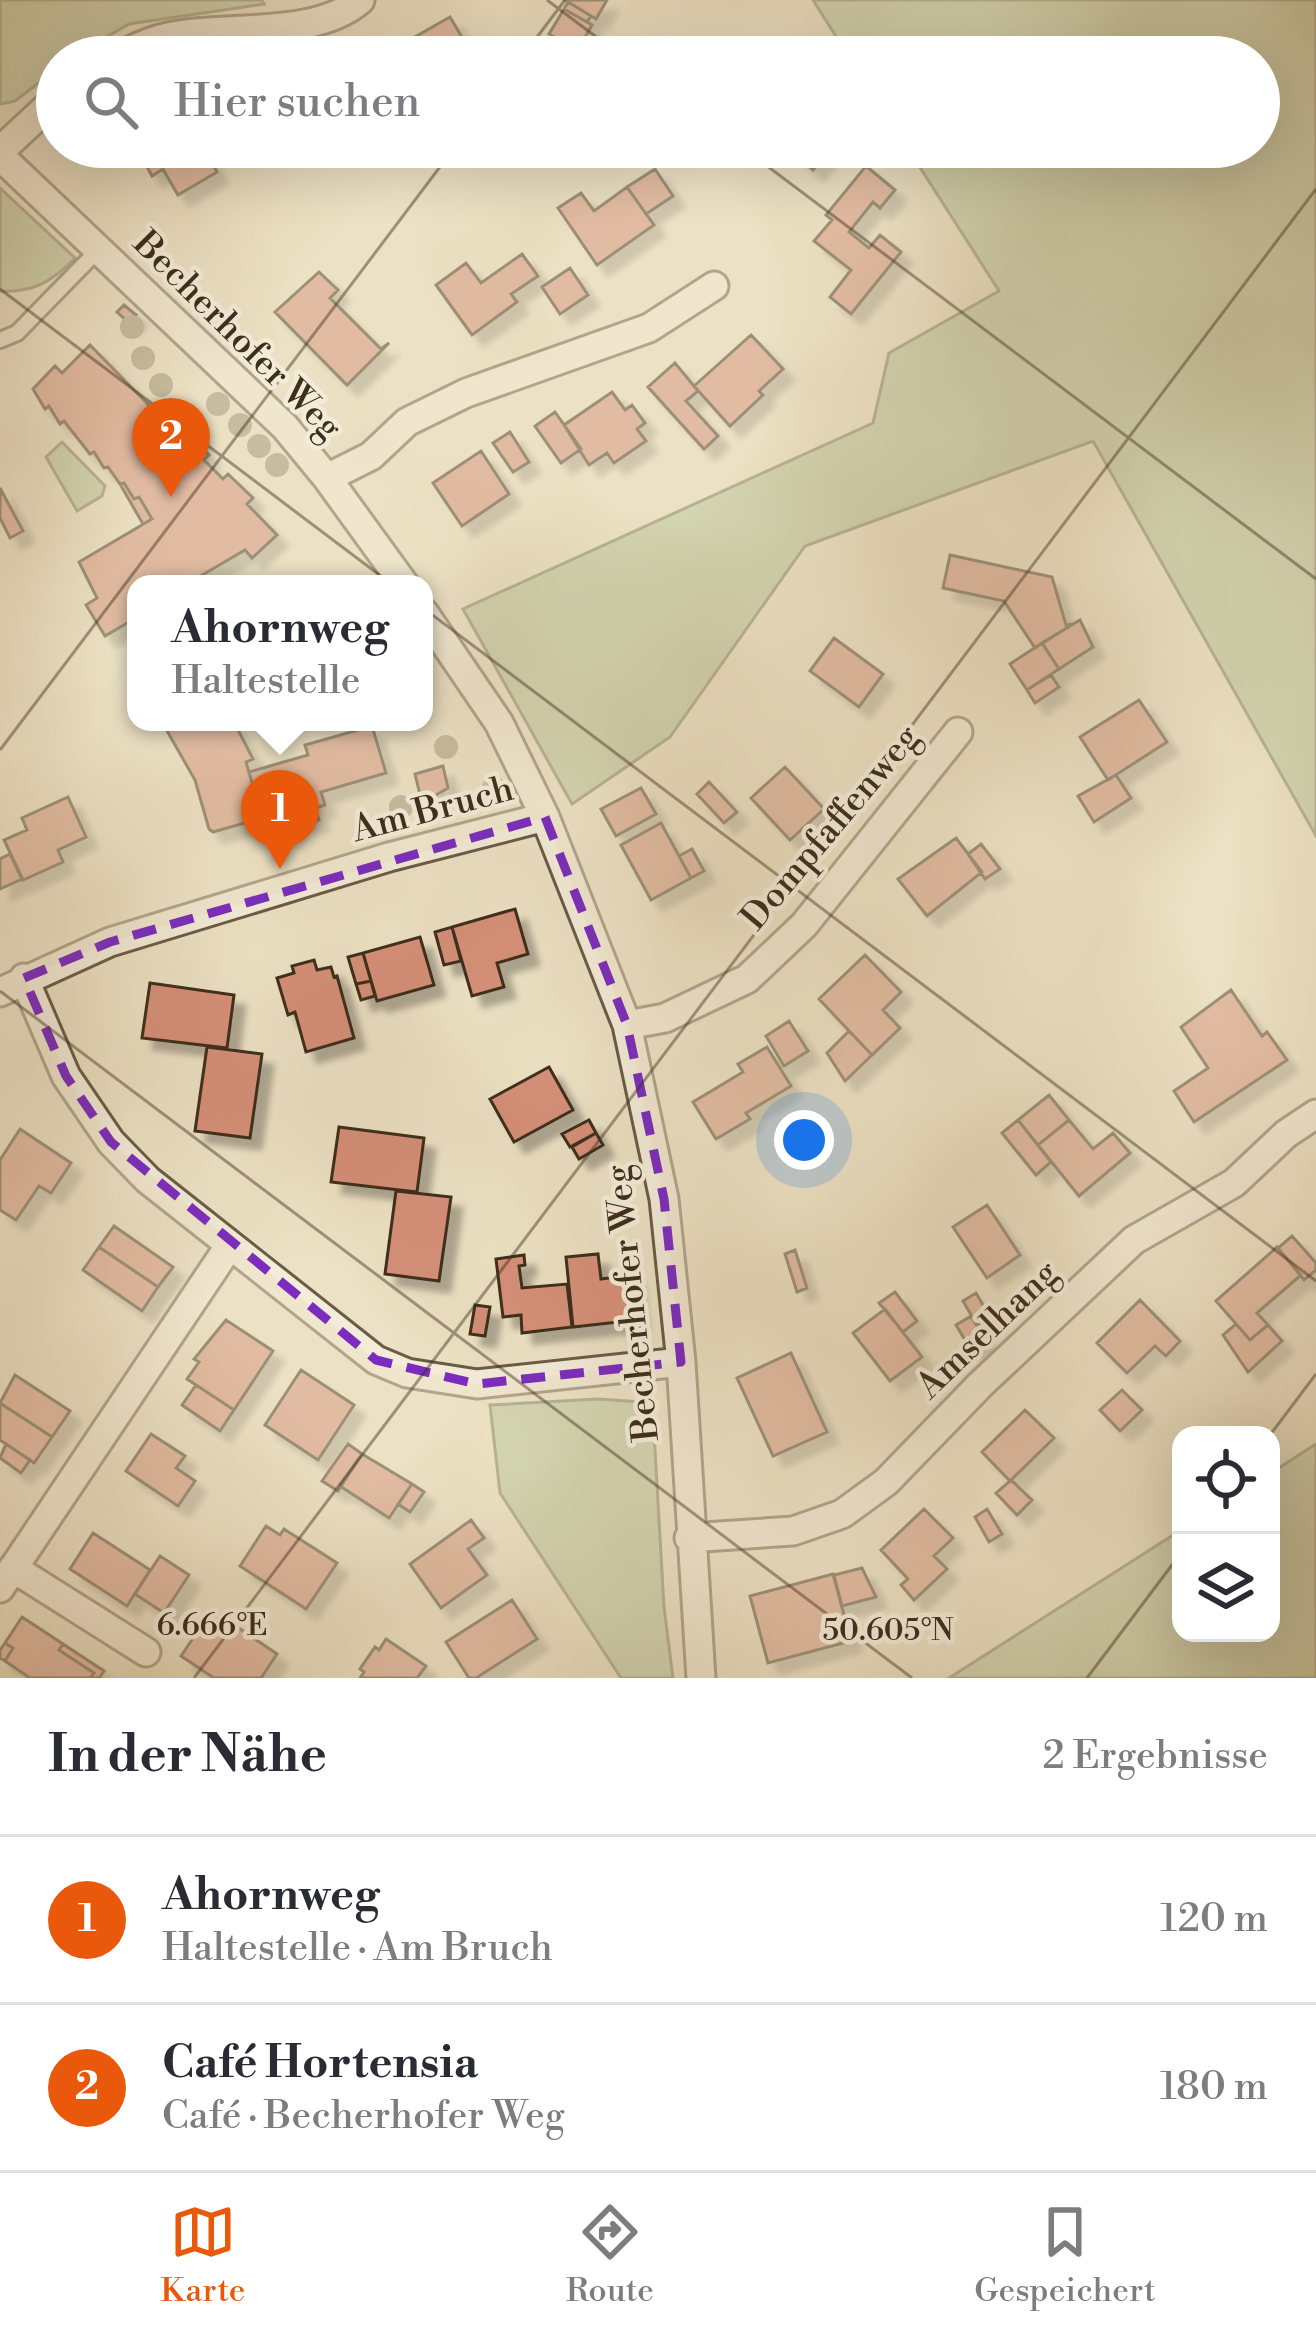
<!DOCTYPE html>
<html lang="de">
<meta charset="utf-8">
<style>
body{margin:0;font-family:"Libre Bodoni",serif;background:#f2f2f3;color:#2b2b33}
.controls{position:absolute;right:36px;bottom:36px;display:grid;overflow:hidden;border-radius:24px;box-shadow:0 12px 48px #0002}
.controls button{width:108px;height:108px;display:grid;place-items:center;padding:0;border:0;border-bottom:3px solid #e1e1e2;background:#fff;color:#2b2b33;font:60px sans-serif}
.you{position:absolute;left:804px;top:1140px;width:42px;height:42px;margin:-30px;border:9px solid #fff;border-radius:50%;background:#1a73e8;box-shadow:0 0 0 18px #1a73e833}
.badge{display:grid;place-items:center;width:78px;height:78px;border-radius:50%;background:#ea580c;color:#fff;font-size:39px;font-weight:700}
.pin{position:absolute;translate:-50% -99px;filter:drop-shadow(0 3px 6px #0008)}
.pin::after{content:'';position:absolute;top:63px;width:42px;height:36px;background:inherit;clip-path:polygon(0 0,100% 0,50% 100%)}
.popup{position:absolute;left:127px;top:575px;width:306px;height:156px;box-sizing:border-box;display:grid;place-content:center;border-radius:24px;background:#fff;filter:drop-shadow(0 3px 9px #0005);font-size:39px;white-space:nowrap;color:#7c7c81}
.popup b{font-size:45px;color:#2b2b33}
.popup::after{content:'';position:absolute;left:50%;top:100%;margin-left:-24px;border:24px solid transparent;border-top-color:#fff}
.list{margin:0;padding:0;list-style:none}
h2{display:flex;justify-content:space-between;align-items:center;height:156px;margin:0;padding:0 48px;font-size:51px}
h2 small{font-size:39px;font-weight:400;color:#7c7c81}
.list li{display:grid;grid-template-columns:78px 1fr auto;gap:36px;align-items:center;box-sizing:border-box;height:168px;padding:0 48px;border-top:3px solid #e1e1e2}
.list b{display:block;font-size:45px;white-space:nowrap}
.list p{margin:0;font-size:39px;white-space:nowrap;color:#7c7c81}
.list em{font-size:39px;font-style:normal;color:#7c7c81}
.icon{flex:none;width:66px;height:66px;fill:none;stroke:currentColor;stroke-width:2;stroke-linecap:round;stroke-linejoin:round}
.map{position:relative;flex:none;width:1316px;height:1678px;overflow:hidden}
.search{position:absolute;background:#fff;box-shadow:0 12px 48px #0002;left:36px;right:36px;top:36px;height:132px;display:flex;align-items:center;gap:30px;box-sizing:border-box;padding:0 42px;border-radius:66px;color:#7c7c81;font-size:45px}
.sheet{height:492px;background:#fff}
nav{display:flex;justify-content:space-around;align-items:center;box-sizing:border-box;height:168px;border-top:3px solid #e1e1e2;background:#fff;font-size:33px;color:#7c7c81}
nav a{display:grid;justify-items:center;gap:6px}
nav .on{color:#ea580c}
.map>svg:first-child{display:block}
</style>
<div class="map">
<svg width="1316" height="1678" viewBox="0 0 1316 1678">
<defs>
<filter id="shadow"><feDropShadow dx="11" dy="11" stdDeviation="3" flood-color="#0004"/></filter>
</defs>
<rect width="100%" height="100%" fill="#ece1c4"/>
<filter id="stains"><feTurbulence type="fractalNoise" baseFrequency=".00167" numOctaves="4"/><feColorMatrix values="0 0 0 0 .2 0 0 0 0 .09 0 0 0 0 .02 0 0 0 .5 -.17"/></filter>
<radialGradient id="worn" r=".72"><stop offset=".6" stop-color="#630" stop-opacity="0"/><stop offset="1" stop-color="#630" stop-opacity=".3"/></radialGradient>
<!-- green -->
<path fill="#b3c397" stroke="#787858" stroke-width="3" d="M0,0H262L264,4L129,24L72,57H57V69L15,101L0,104Z
M813,0H1316V836L1093,441L805,546L670,737L572,804L463,609L873,423L889,353L999,291L907,147H1259V57H849Z
M0,188L75,258C53,281 33,293 0,291Z
M62,442L105,486L102,496L77,511L46,457Z
M598,1399L641,1402L653,1415L664,1607L673,1678H621L500,1493L490,1405Z
M1316,1444V1678H949L1181,1530V1633H1271V1473Z"/>
<!-- building -->
<path fill="#d58f78" stroke="#3e2e1a" stroke-width="3" filter="url(#shadow)" d="M565,0H607L596,19Z
M568,2L591,16L587,22L564,9Z
M564,9L592,25L577,51L549,34Z
M450,17L473,56L415,57L406,42Z
M780,39L799,57H763Z
M150,147H203L217,172L178,195Z
M801,147H832L813,170L795,154Z
M154,154L163,169L152,176L144,161Z
M866,166L895,190L880,208L873,202L849,232L869,248L880,235L901,252L851,314L830,297L851,270L814,241L832,220L826,215Z
M655,169L673,196L646,214L627,187Z
M627,187L654,225L597,265L558,208L581,193L594,211Z
M522,254L538,276L511,294L517,302L472,335L436,285L466,263L481,283Z
M570,268L588,295L560,314L542,287Z
M319,272L338,290L330,298L381,349L389,343L347,385L275,312Z
M124,305L136,315L129,323L117,312Z
M751,335L783,369L759,391L763,395L730,426L694,386Z
M90,345L179,436L184,430L209,455L204,460L223,479L228,474L253,498L247,504L277,535L252,558L245,550L187,584H136V618L105,636L86,605L97,598L79,562L152,519L139,497L134,499L124,483L120,484L108,467L104,468L94,452L90,454L64,421L60,424L49,406L45,409L33,389L55,366L62,373Z
M675,363L698,391L686,401L718,436L704,449L648,387Z
M612,392L625,410L632,405L645,423L637,429L646,441L614,463L607,453L589,465L564,425Z
M555,412L581,449L561,463L535,426Z
M510,432L529,462L513,472L493,443Z
M481,451L509,494L462,526L433,483Z
M124,483L134,499L139,497L152,519L143,524L120,484Z
M0,488L23,531L10,538L0,518Z
M950,555L1052,577L1066,625L1073,624L1035,648L1004,601L943,588Z
M1080,620L1093,647L1059,669L1042,643Z
M834,638L883,674L859,707L810,671Z
M1042,643L1059,669L1027,690L1010,664Z
M1051,675L1059,687L1035,703L1027,690Z
M1139,700L1167,742L1108,780L1080,737Z
M162,722H234L253,759L246,762L262,818L213,832L209,829L195,780Z
M372,726L386,773L321,792L325,805L315,808L319,820L304,824L300,811L263,822L249,772L308,755L305,745Z
M443,766L448,788L422,803L415,774Z
M785,767L824,809L790,840L751,798Z
M1116,775L1131,798L1094,822L1078,796Z
M709,782L737,812L724,823L697,794Z
M641,788L656,814L616,836L601,809Z
M68,797L86,837L58,850L63,862L23,880L4,840L27,830L22,818Z
M661,823L691,878L651,900L621,845Z
M956,838L982,872L927,916L898,879Z
M981,844L1000,869L985,879L968,854Z
M692,849L704,871L691,878L679,856Z
M10,854L22,879L0,889V859Z
M515,909L528,954L497,963L504,987L472,996L452,927Z
M452,927L461,961L444,965L435,932Z
M420,937L434,985L377,1001L363,953Z
M363,953L371,981L356,984L348,957Z
M865,955L901,992L883,1010L900,1028L872,1055L819,999Z
M314,960L317,970L331,967L334,977L337,976L354,1038L306,1052L295,1012L288,1015L277,978L294,973L292,966Z
M371,981L375,996L361,1000L356,984Z
M150,983L234,995L227,1048L142,1038Z
M1231,990L1262,1036L1267,1032L1287,1060L1194,1122L1174,1091L1208,1068L1181,1027Z
M789,1021L808,1051L784,1066L766,1036Z
M849,1031L872,1055L845,1081L827,1053Z
M207,1047L262,1054L250,1138L195,1131Z
M767,1047L791,1086L746,1113L750,1119L716,1139L693,1102L743,1072L738,1064Z
M549,1067L573,1110L514,1142L490,1099Z
M1049,1095L1069,1120L1038,1145L1018,1120Z
M589,1120L596,1133L570,1147L562,1134Z
M1018,1120L1051,1162L1036,1175L1002,1133Z
M1069,1120L1093,1149L1113,1133L1130,1153L1079,1196L1038,1145Z
M339,1127L424,1138L417,1192L331,1182Z
M20,1129L71,1163L51,1193L39,1186L16,1220L0,1210V1160Z
M596,1133L603,1145L579,1159L572,1147Z
M396,1191L451,1197L439,1281L385,1274Z
M987,1205L1020,1255L987,1278L953,1227Z
M114,1226L173,1267L158,1287L99,1247Z
M1292,1236L1316,1263V1270L1304,1280L1278,1248Z
M99,1247L158,1287L142,1311L83,1270Z
M1277,1247L1301,1275L1257,1313L1268,1325L1250,1340L1216,1301Z
M795,1250L807,1288L797,1292L785,1254Z
M598,1254L601,1279L632,1275L637,1320L573,1327L566,1257Z
M524,1255L525,1265L519,1266L522,1288L567,1284L572,1327L522,1333L521,1315L503,1317L496,1259Z
M895,1292L917,1321L903,1332L879,1303Z
M976,1293L990,1317L977,1325L963,1301Z
M1140,1300L1180,1341L1166,1356L1155,1346L1127,1373L1097,1343Z
M475,1305L490,1307L485,1336L470,1334Z
M885,1309L922,1357L890,1381L853,1333Z
M971,1316L989,1346L974,1355L956,1325Z
M226,1320L273,1351L234,1410L187,1379L199,1362L194,1359Z
M1236,1324L1250,1340L1268,1325L1282,1341L1248,1372L1223,1335Z
M791,1353L827,1432L773,1456L737,1378Z
M301,1370L354,1405L318,1460L265,1425Z
M15,1375L70,1411L52,1437L0,1403Z
M196,1385L234,1410L220,1431L182,1405Z
M1122,1390L1142,1410L1120,1431L1100,1410Z
M0,1403L52,1437L34,1463L0,1440Z
M1025,1410L1054,1438L1010,1481L982,1452Z
M151,1434L185,1456L176,1468L195,1481L178,1506L126,1471Z
M6,1444L30,1460L21,1473L0,1458Z
M348,1444L362,1454L338,1491L322,1481Z
M362,1454L412,1484L389,1518L340,1486Z
M1011,1480L1032,1500L1017,1515L996,1493Z
M412,1484L424,1492L410,1512L398,1504Z
M924,1509L953,1538L934,1556L947,1569L914,1600L901,1585L908,1579L881,1550Z
M987,1509L1002,1534L989,1542L975,1517Z
M471,1520L484,1538L468,1549L487,1575L441,1608L410,1564Z
M266,1526L280,1535L284,1529L337,1563L306,1609L240,1566Z
M93,1533L150,1570L127,1606L70,1569Z
M160,1556L189,1575L164,1613L135,1594Z
M862,1568L876,1597L842,1606L834,1575Z
M833,1574L851,1641L768,1663L750,1596Z
M512,1600L537,1639L476,1678H469L446,1642Z
M212,1610L277,1654L261,1678H214L181,1656Z
M22,1617L63,1644L59,1650L94,1673L90,1678H30L5,1661L13,1648L5,1643Z
M386,1639L426,1666L417,1678H360L364,1672L360,1669L375,1647L379,1650Z
M5,1643L13,1648L5,1661L0,1658V1650Z
M63,1644L104,1671L99,1678H90L94,1673L59,1650Z"/>
<g fill="none" stroke-linecap="round" stroke-linejoin="round">
<defs>
<path id="lane" d="M0,340L17,333L99,249"/>
<path id="street" d="M116,57C130,51 145,43 160,39C218,23 313,41 360,0
M0,151L57,98
M0,156L285,427L327,478L404,584
M327,478L371,456L407,422L466,393L649,328L714,286
M424,613L499,723L545,817L627,1025L664,1199L681,1362L701,1678
M24,978L66,1076L111,1142L148,1180L376,1360L407,1373L477,1384L681,1362
M0,992L110,942L389,857L545,817
M627,1025L665,1018L747,979L804,925L958,732
M689,1538L793,1531L842,1514L886,1482L980,1385L1134,1240L1234,1183L1286,1134L1316,1114
M13,1568L146,1652
M0,1588L230,1245"/>
</defs>
<!-- lane casing -->
<use href="#lane" stroke="#6a5b44" stroke-width="20"/>
<!-- street casing -->
<use href="#street" stroke="#6a5b44" stroke-width="33"/>
<!-- lane -->
<use href="#lane" stroke="#f3ecd9" stroke-width="14"/>
<!-- street -->
<use href="#street" stroke="#f3ecd9" stroke-width="27"/>
</g>
<!-- trees -->
<g fill="#998f74">
<circle cx="132" cy="327" r="12"/>
<circle cx="143" cy="358" r="12"/>
<circle cx="161" cy="385" r="12"/>
<circle cx="218" cy="404" r="12"/>
<circle cx="240" cy="425" r="12"/>
<circle cx="259" cy="446" r="12"/>
<circle cx="277" cy="465" r="12"/>
<circle cx="446" cy="747" r="12"/>
<circle cx="494" cy="788" r="12"/>
<circle cx="401" cy="807" r="12"/>
</g>
<!-- marked area -->
<path d="M0 0H1316V1678H0ZM545,817L627,1025L664,1199L681,1362L477,1384L376,1360L111,1142L66,1076L24,978L110,942Z" fill="#ece1c4" fill-opacity=".55" fill-rule="evenodd"/>
<path fill="none" stroke="#7b2cbf" stroke-width="9" stroke-dasharray="24 15" stroke-linejoin="round" d="M545,817L627,1025L664,1199L681,1362L477,1384L376,1360L111,1142L66,1076L24,978L110,942Z"/>
<!-- ticks -->
<path fill="none" stroke="#3e2e1a" stroke-width="3" stroke-opacity="0.45" d="M547,0L623,57M522,57L565,0M742,147L1316,579M0,289L1316,1281M0,750L455,147M0,991L912,1678M1270,1435L1316,1374M194,1678L1316,189M1087,1678L1181,1553"/>
<g text-anchor="middle" dominant-baseline="central" stroke-width="9" stroke-linejoin="round" paint-order="stroke">
<!-- street labels -->
<g font-size="36" fill="#3e2e1a" stroke="#f3ecd9">
<text transform="translate(237 336) rotate(45)">Becherhofer Weg</text>
<text transform="translate(433 810) rotate(-15)">Am Bruch</text>
<text transform="translate(831 828) rotate(-50)">Dompfaffenweg</text>
<text transform="translate(633 1303) rotate(-96)">Becherhofer Weg</text>
<text transform="translate(988 1330) rotate(-44)">Amselhang</text>
</g>
</g>
<g font-size="30" text-anchor="middle" fill="#3e2e1a" stroke="#f3ecd9" stroke-width="9" stroke-linejoin="round" paint-order="stroke">
<text x="212" y="1635">6.666°E</text>
<text x="888" y="1640">50.605°N</text>
</g>
<rect width="100%" height="100%" filter="url(#stains)"/>
<rect width="100%" height="100%" fill="url(#worn)"/>
</svg>
<div class="controls">
<button><svg class="icon" aria-label="locate" viewBox="0 0 24 24"><circle cx="12" cy="12" r="6"/><path d="M12 2v4M12 18v4M2 12h4M18 12h4"/></svg></button>
<button><svg class="icon" aria-label="layers" viewBox="0 0 24 24"><path d="M12 4l9 5-9 5-9-5zM3 14l9 5 9-5"/></svg></button>
</div>
<div class="you"></div>
<div class="pin badge" style="left:280px;top:869px">1</div>
<div class="popup"><b>Ahornweg</b>Haltestelle</div>
<div class="pin badge" style="left:171px;top:497px">2</div>
<div class="search"><svg class="icon" aria-label="search" viewBox="0 0 24 24"><circle cx="10" cy="10" r="6"/><path d="M15 15l6 6"/></svg>Hier suchen</div>
</div>
<section class="sheet">
<h2>In der Nähe<small>2 Ergebnisse</small></h2>
<ul class="list">
<li><span class="badge">1</span><div><b>Ahornweg</b><p>Haltestelle · Am Bruch</p></div><em>120 m</em></li>
<li><span class="badge">2</span><div><b>Café Hortensia</b><p>Café · Becherhofer Weg</p></div><em>180 m</em></li>
</ul>
</section>
<nav>
<a class="on"><svg class="icon" aria-label="map" viewBox="0 0 24 24"><path d="M3 6l6-2 6 2 6-2v14l-6 2-6-2-6 2zM9 4v14M15 6v14"/></svg>Karte</a>
<a><svg class="icon" aria-label="directions" viewBox="0 0 24 24"><path d="M12 3l9 9-9 9-9-9zM9 14v-3h6M13 9l2 2-2 2"/></svg>Route</a>
<a><svg class="icon" aria-label="saved" viewBox="0 0 24 24"><path d="M7 4h10v16l-5-4-5 4z"/></svg>Gespeichert</a>
</nav>
